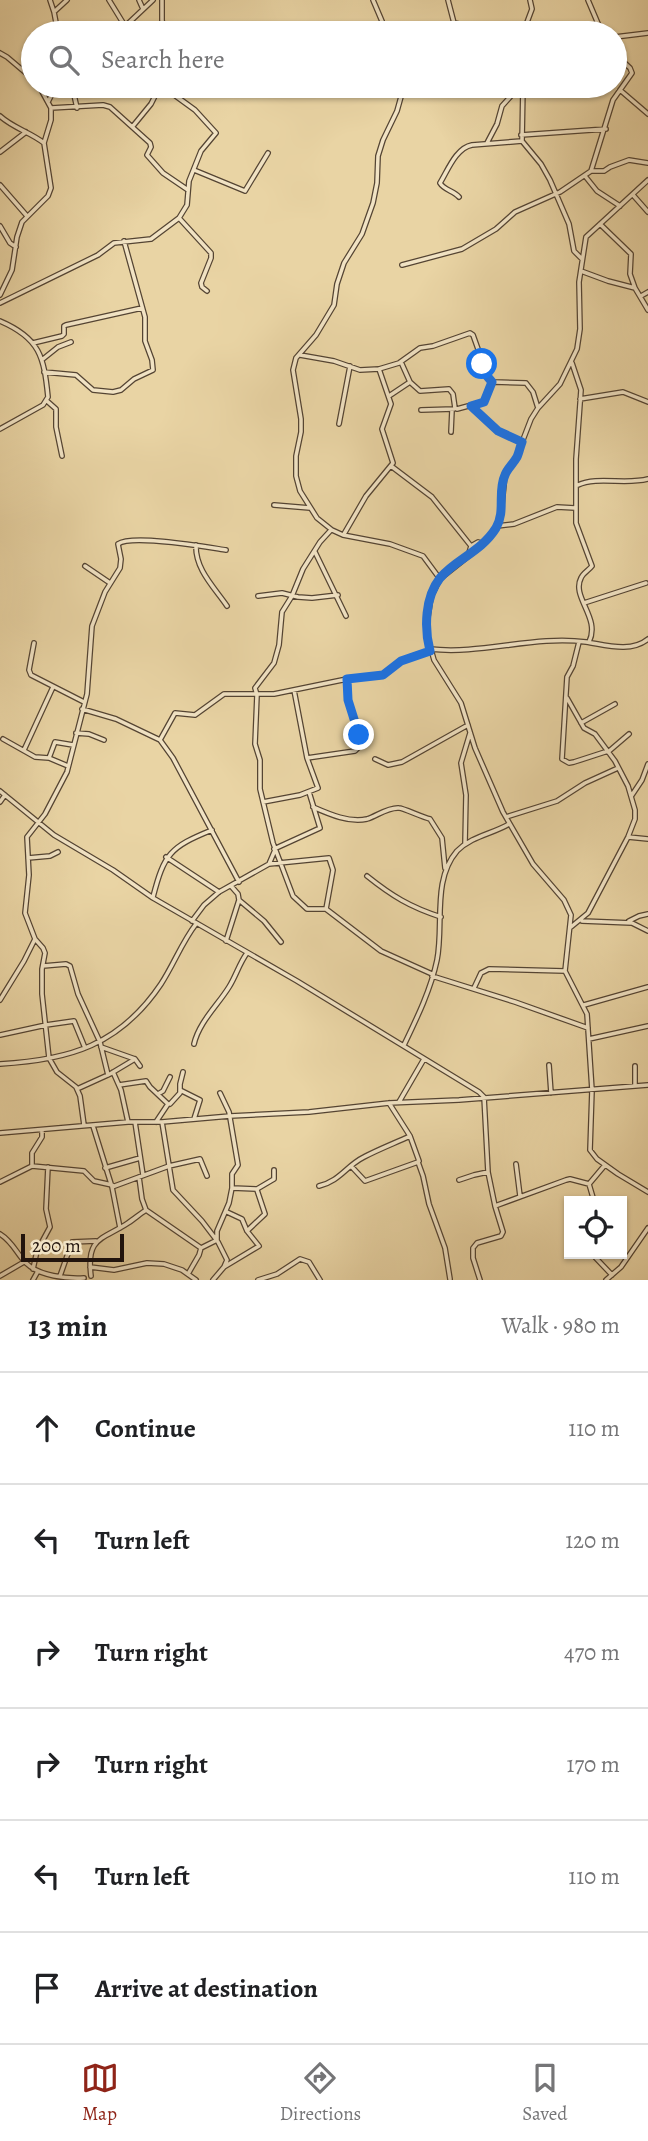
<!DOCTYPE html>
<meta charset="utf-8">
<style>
body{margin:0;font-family:Alegreya,serif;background:#f2f2f2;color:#202124}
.controls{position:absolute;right:21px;bottom:21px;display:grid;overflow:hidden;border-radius:0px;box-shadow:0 2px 5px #0004}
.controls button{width:63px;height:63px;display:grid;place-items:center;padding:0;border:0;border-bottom:2px solid #e0e0e0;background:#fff;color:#202124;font:35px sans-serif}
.scale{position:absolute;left:21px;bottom:18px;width:103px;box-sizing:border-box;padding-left:7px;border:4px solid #22140d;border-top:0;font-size:19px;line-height:24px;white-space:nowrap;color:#22140d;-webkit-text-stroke:5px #f1e3c4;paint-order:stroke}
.stop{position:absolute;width:21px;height:21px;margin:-16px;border:5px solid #1a73e8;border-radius:50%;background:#fff}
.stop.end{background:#1a73e8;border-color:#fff;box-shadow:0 2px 7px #0008}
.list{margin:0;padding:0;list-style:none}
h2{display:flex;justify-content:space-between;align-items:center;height:91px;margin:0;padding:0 28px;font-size:30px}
h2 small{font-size:23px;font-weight:400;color:#757577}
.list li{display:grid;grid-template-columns:46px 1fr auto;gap:21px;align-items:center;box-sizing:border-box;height:112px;padding:0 28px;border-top:2px solid #e0e0e0}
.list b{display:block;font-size:26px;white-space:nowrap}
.list em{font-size:23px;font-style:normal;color:#757577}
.icon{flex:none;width:38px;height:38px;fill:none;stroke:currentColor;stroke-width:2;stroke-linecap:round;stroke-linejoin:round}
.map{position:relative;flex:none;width:648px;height:1280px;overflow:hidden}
.search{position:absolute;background:#fff;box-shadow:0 2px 5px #0004;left:21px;right:21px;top:21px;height:77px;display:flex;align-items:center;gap:18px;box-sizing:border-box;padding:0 24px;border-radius:38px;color:#757577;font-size:26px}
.sheet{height:763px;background:#fff}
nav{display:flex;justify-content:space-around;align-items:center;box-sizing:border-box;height:98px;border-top:2px solid #e0e0e0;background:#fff;font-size:19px;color:#757577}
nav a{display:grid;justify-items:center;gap:4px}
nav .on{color:#8f2418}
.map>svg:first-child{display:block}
</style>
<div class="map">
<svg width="648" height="1280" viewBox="0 0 648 1280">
<rect width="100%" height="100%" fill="#e9d4a4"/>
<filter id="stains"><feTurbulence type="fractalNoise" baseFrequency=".00286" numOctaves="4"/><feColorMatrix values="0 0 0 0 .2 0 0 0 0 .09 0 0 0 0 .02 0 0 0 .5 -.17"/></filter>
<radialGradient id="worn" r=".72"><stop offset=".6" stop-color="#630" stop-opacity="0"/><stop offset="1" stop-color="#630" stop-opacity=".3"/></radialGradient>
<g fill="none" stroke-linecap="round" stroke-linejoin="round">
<defs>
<path id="street" d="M50,0L54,12
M109,0L125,26
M139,0L143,9
M162,0V20L164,33
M373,0L387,33
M448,0L454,23L469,26L492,25L521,33
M588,0L602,33
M58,33L54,12L67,0
M118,33L153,0
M523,33L532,9L530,0
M615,37L648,33
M0,53L7,57L33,79
M72,86L77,108
M404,86L397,111L383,140L378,156L377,183L373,203L362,234L344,263L337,284L334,305L316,335L296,358L293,370L301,419V432L296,456V476L300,491L317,518L332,530L343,535L390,544L423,556L440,579
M523,86L522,141L541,164L550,180L569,224L574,251L582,259
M523,90H545L547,86
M620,90L648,114
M48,102L56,86
M51,108L103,105L110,107L150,143L151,147L147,155L163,173L188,190
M0,116C13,128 30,132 44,143
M133,126L151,104L160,86
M521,135L606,129
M487,143L497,124L502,106L520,86
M0,152L26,132
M194,170L245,191L268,153
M591,171H604L610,167L629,160L648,163
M585,176L597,191L620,206
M648,180L586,237L579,282L580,329L577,349L560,384L538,408L531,419L516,458L505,475L501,514L497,526L484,544L440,579L431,597L427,623L428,639L434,660L461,703L475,748L503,812L533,864L564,900L571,915L565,971L587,1014L592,1090L590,1150L597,1159L618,1174L648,1192
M0,185L27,216
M633,195L648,212
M459,197C454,191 444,190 440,183C448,170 456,148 472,145L522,141
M179,218L211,253V258L201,283L202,287L207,291
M600,224L631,254L630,274L635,288
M0,226L10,243L16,247
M402,265L462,249L496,229L515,212L560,192L591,171L613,100L632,73L630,68L615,54
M581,271L608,281L635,288L648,310
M0,295L12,270L17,237L22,222L48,196L51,188L44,143L51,120V108L39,86
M641,296L648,292
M0,303L98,255L114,243L151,239L179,218L187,205L189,181L201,151L216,133L195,110L162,86
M0,321C40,338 44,357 48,397L43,405L0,429
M33,343L62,336L64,334V326L66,325L142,308
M300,355L334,361L360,370L379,369L399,363L420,348L433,346L470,333L473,335L489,380L494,382L526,383L533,392L538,408
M43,359L58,347L71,342
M401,362L410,382
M572,363L581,390L576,459V523L592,566C589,570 583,573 581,578C571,597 601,618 589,642
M44,372L76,375L93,390L113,392L121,390L134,379L153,370L152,360L145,341V317L124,241
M389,396L410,382L420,391L449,389L453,394L455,408L457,409L483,402L492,382
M580,399L623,392L648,402
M47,401L56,409V427L62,456
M471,406L498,431L522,442
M421,410L454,409
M339,424L350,366
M451,432L452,410
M391,466L432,497L471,546L468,556
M578,485C597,476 626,485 648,479
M274,505L310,508
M497,526L514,524L557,507L575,508
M331,530L320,542L303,569L292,596L282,612L279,645L274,663L255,688L257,695L255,744L260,760V789L273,843L293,896L307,909H326L381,951L432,974
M344,534L366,496L393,463L382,429L391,404L379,369
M196,545C195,569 214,587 227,606
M471,546L478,542L484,544
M315,552L346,616
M85,566L110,583
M258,596L282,593L298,597L312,598L338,595
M584,603L646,583
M579,642L573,666L567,677L562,759L569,763L574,762L608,751
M34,643L29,670L31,675L84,702
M430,649C482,655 534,635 586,642C606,645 631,653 648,639
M567,698L584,728L595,734L615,761L628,786L635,810V819L628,837L588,913L571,927
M82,709L116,719L160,740L173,758L239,882
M581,723L615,704
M76,733L89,734L104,740
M3,739L35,757L49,758L68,766
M160,740L175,713L195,715L224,694H274L347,679L378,676L387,673L401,661L431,651
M24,750L53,687
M608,752L629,734
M49,758L55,742L73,745
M307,758L355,751L359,747L357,728L348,700L347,679
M375,759L388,765L402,762L468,725
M0,791L54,835L113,870L153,898L297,981L479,1092L484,1097L488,1172L495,1206L503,1232L501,1236L477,1243L473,1248V1258L480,1280
M632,795L642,780L648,764
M0,802L5,795
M263,802L300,795L318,788L307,758L294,690
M313,807C329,814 349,823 367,819C377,816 388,807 399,808C403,808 422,817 430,819L442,838L445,868
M506,817L557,801L585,783L618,768
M628,837L648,839
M465,844L466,795L461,763L470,733
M274,849L320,828L309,792
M166,857L219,892
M28,858L50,856L58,852
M269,864L275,850
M367,876C392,896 410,907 441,917
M153,897C164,854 170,847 212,830
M239,900L264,921L281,942
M192,921L204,905L219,892L269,864L329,858L333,870L326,909
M582,921L632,923L648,931
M629,921L639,916L648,914
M35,939L43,948L45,953L42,969V994L49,1058L57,1072L76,1087L80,1096L84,1125
M226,941L239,900L238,894L231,886
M43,966L66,964L70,966L78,994L100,1042L108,1075
M432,976L515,1002L588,1028
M474,988L481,973L489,969L565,971
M0,1000L24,961L35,939L25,913L29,875L27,837L45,814L67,772L87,694L92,626L105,592L120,568L121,559L118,544C132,534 206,547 226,550
M584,1005L648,987
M0,1035L46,1025L74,1021L85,1048
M589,1039L648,1026
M194,1044C199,1022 218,1005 229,987C236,976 239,964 247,953
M404,1045C417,1018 431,989 437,960C444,925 432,880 457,851C472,836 492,834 509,824
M101,1047L135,1059L140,1066
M0,1064C70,1060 120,1045 161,984C174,964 182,942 196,924
M549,1065L551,1093
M113,1072L121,1090L128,1122
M119,1085L146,1081L150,1087L168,1104L156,1122
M635,1086V1066
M77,1089L110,1074L135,1059
M180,1090L200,1100L194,1119
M158,1094L163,1091L170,1077
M399,1102L424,1059
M389,1103L410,1136L419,1161
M170,1104L180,1093V1084L183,1072
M135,1122L143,1175
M162,1122L173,1190L202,1221L218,1242L227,1260L224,1267L213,1280
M93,1126L112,1187L120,1228
M0,1133L128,1122H162L230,1116L309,1112L389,1103L459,1100L648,1085
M516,1164L520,1196
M32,1166L84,1171L94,1181L112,1185
M351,1166L365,1181L418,1162L423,1176L429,1204L445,1248L450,1279
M105,1168L140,1158
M139,1177L142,1199L146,1210L201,1248L199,1255L188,1274
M459,1180L474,1175L488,1172
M0,1182L32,1166V1153L42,1137V1130
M319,1186C340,1181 346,1166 364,1157C379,1149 395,1143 410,1136
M112,1187L169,1166L200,1159L207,1176
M232,1188L257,1189L274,1179V1170
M594,1201L589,1184L605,1165
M495,1206L566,1180L570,1179L589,1184
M247,1231L265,1214L257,1190
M0,1234C13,1242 16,1253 26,1263C39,1276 67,1279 84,1278
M201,1248L217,1240V1231L229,1203L232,1188V1174L238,1165L229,1112L220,1093
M592,1254L612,1275
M90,1267L114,1270L147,1263L164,1264L182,1270L196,1280
M224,1267L259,1246L247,1231L242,1219L227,1212
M33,1269L37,1251L50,1227L46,1209L48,1167
M0,1276L24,1262
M60,1276L72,1242L96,1241
M91,1276C86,1237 102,1240 128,1223C134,1219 140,1214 146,1210
M33,1280L38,1271
M258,1280L277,1274L300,1259L309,1262L320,1280
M606,1280L621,1267L648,1228"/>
</defs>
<!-- street casing -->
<use href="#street" stroke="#544433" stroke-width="6"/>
<!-- street -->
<use href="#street" stroke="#f1e3c4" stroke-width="3.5"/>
</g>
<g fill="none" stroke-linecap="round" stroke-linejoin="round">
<!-- route -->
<path stroke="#1a73e8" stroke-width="9" d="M359,735L348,700L347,679L383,675L401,661L430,651C424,628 425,597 440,578C456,559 481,552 496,528C506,511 497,492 505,475C507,469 513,464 517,457C519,453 520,447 522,442L498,431L471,406L484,402L492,382L487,376L482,364"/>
</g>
<rect width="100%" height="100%" filter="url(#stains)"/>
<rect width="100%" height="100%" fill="url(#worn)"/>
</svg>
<div class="controls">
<button><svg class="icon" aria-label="locate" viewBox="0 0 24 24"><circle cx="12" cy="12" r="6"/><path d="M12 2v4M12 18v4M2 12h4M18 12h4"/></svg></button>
</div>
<div class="scale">200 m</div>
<div class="stop" style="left:482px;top:364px"></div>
<div class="stop end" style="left:359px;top:735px"></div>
<div class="search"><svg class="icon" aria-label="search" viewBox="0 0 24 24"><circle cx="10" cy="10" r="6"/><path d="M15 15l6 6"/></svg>Search here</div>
</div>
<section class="sheet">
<h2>13 min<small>Walk · 980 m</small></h2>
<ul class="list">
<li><svg class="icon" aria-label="ahead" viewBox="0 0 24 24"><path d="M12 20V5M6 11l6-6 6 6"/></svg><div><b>Continue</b></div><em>110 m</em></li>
<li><svg class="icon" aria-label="left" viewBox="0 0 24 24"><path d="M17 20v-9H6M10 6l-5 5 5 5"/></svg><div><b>Turn left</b></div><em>120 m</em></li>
<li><svg class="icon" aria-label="right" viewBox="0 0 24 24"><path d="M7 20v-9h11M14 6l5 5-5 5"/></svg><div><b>Turn right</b></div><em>470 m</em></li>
<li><svg class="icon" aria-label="right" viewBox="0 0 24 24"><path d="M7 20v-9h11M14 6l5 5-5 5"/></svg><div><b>Turn right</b></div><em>170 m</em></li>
<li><svg class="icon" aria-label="left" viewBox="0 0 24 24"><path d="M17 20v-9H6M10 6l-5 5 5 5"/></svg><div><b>Turn left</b></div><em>110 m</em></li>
<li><svg class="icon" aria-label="arrive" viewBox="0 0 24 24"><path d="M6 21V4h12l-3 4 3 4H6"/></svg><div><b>Arrive at destination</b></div></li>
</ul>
</section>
<nav>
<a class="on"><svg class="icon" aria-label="map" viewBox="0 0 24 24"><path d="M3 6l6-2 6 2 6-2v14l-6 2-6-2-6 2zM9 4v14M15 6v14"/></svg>Map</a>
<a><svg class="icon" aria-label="directions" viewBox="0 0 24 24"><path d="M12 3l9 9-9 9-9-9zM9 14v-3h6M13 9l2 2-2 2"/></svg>Directions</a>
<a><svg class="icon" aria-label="saved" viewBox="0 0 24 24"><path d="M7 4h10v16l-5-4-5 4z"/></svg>Saved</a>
</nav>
